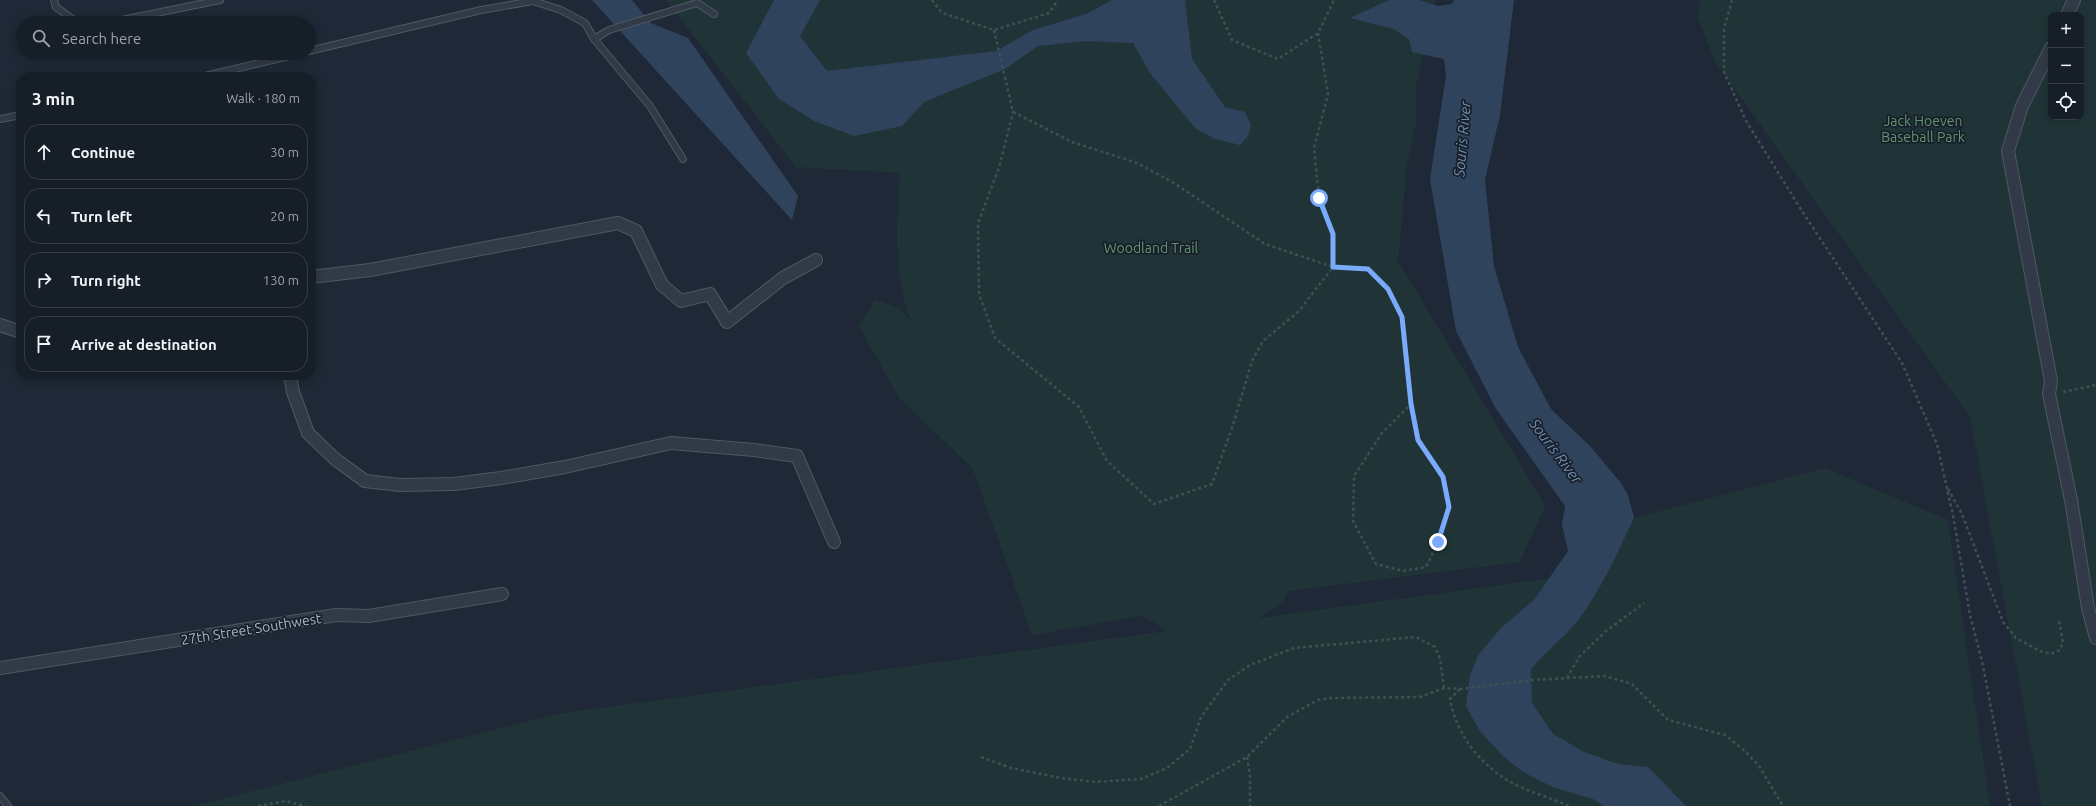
<!DOCTYPE html>
<meta charset="utf-8">
<style>
body{margin:0;font-family:Ubuntu,sans-serif;background:#1f2730;color:#f1f3f6}
.controls{position:absolute;right:12px;top:12px;display:grid;overflow:hidden;border-radius:8px;box-shadow:0 2px 10px #0003}
.controls button{width:36px;height:36px;display:grid;place-items:center;padding:0;border:0;border-bottom:1px solid #353c45;background:#161e28;color:#f1f3f6;font:20px sans-serif}
.stop{position:absolute;width:12px;height:12px;margin:-9px;border:3px solid #79aafb;border-radius:50%;background:#fff}
.stop.end{background:#79aafb;border-color:#fff;box-shadow:0 1px 4px #0008}
.list{margin:0;padding:0;list-style:none}
h2{display:flex;justify-content:space-between;align-items:center;height:52px;margin:0;padding:0 16px;font-size:17px}
h2 small{font-size:13px;font-weight:400;color:#9ea2a8}
.list li{display:grid;grid-template-columns:26px 1fr auto;gap:12px;align-items:center;box-sizing:border-box;height:56px;margin:0 8px 8px;padding:0 8px;border:1px solid #353c45;border-radius:16px}
.list b{display:block;font-size:15px;white-space:nowrap}
.list em{font-size:13px;font-style:normal;color:#9ea2a8}
.icon{flex:none;width:22px;height:22px;fill:none;stroke:currentColor;stroke-width:2;stroke-linecap:round;stroke-linejoin:round}
.map{position:relative;flex:none;width:2096px;height:806px;overflow:hidden}
.search{position:absolute;background:#161e28;box-shadow:0 2px 10px #0003;left:16px;top:16px;width:300px;height:44px;display:flex;align-items:center;gap:10px;box-sizing:border-box;padding:0 14px;border-radius:22px;color:#9ea2a8;font-size:15px}
.panel{position:absolute;background:#161e28;box-shadow:0 2px 10px #0003;left:16px;top:72px;width:300px;height:308px;border-radius:16px}
.map>svg:first-child{display:block}
</style>
<div class="map">
<svg width="2096" height="806" viewBox="0 0 2096 806">
<rect width="100%" height="100%" fill="#1e2836"/>
<!-- green -->
<path fill="#203437" fill-rule="evenodd" d="M666,0H1436L1431,25L1416,85V123L1407,166L1398,261L1545,506L1520,562L1288,591L1283,602L1259,618L1551,578L1634,518L1825,468L1948,520L1990,806H194L556,714L1167,631L1143,616L1032,635L973,469L899,398L859,326L875,300L899,308L913,324C892,281 897,220 900,173L796,167Z
M1700,0H2096V806H2042L1970,417L1714,60L1698,17ZM2051,15H2081V117H2051Z"/>
<!-- water -->
<path fill="#30435d" d="M592,0H632L651,23L688,38L798,196L792,220Z
M774,0H820L800,36L827,71L996,51L1033,30L1086,14L1112,0H1185L1192,59L1225,107L1245,112L1251,125L1248,136L1240,145L1215,139L1195,128L1150,73L1133,43L1085,41L1038,46L1005,69L924,102L902,126L854,136L814,121L779,99L746,53Z
M1389,0H1419L1437,6L1452,4L1454,0H1514L1500,115L1485,180L1494,266L1518,347L1551,409L1591,447L1621,483L1628,495L1634,518C1617,553 1601,591 1576,623C1562,639 1545,653 1531,669L1532,703L1553,734L1584,752L1618,764L1648,767L1686,806H1604L1593,799L1555,788L1523,772L1504,757L1479,730L1466,706L1470,675L1479,654L1501,628L1534,600L1568,551L1562,525L1565,506L1496,409L1456,331L1430,179L1446,76L1444,59L1412,52L1409,39L1394,29L1350,18Z"/>
<g fill="none" stroke-linecap="round" stroke-linejoin="round">
<defs>
<path id="service" d="M54,0L56,7L78,23
M107,23L220,0
M594,39L609,30L697,3L714,14
M309,51L481,10L533,1L561,10L585,23L594,39L650,106L683,159
M201,77L302,53
M0,119L21,115
M0,796L8,806"/>
<path id="minor" d="M2067,15L2074,0
M2051,48L2022,106L2008,151L2051,381L2049,394L2071,500L2088,608L2096,638
M311,277L370,270L618,223L636,231L662,285L681,301L710,294L727,322L783,278L816,260
M0,325L21,332
M290,375L293,392L308,433L335,459L365,481L400,485L454,484L501,478L565,467L671,443L754,450L797,456L834,542
M0,668L336,615L369,616L502,594"/>
</defs>
<!-- service casing -->
<use href="#service" stroke="#4f5765" stroke-width="8"/>
<!-- minor casing -->
<use href="#minor" stroke="#4f5765" stroke-width="14"/>
<!-- path -->
<path stroke="#3d5154" stroke-width="2.5" stroke-dasharray="3 3" stroke-linecap="butt" d="M932,0L942,13L994,30L1049,13L1058,0
M1214,0L1232,40L1278,59L1318,33L1334,0
M1732,0L1724,29V72L1746,121L1802,211L1902,363L1937,444L1953,515L1970,615L1982,661L2010,806
M994,30L1013,112
M1318,33L1328,94L1314,148L1319,198L1333,235V267L1368,269L1388,289L1402,317L1411,404L1418,439L1443,477L1449,507L1438,542L1426,567L1403,571L1376,564L1353,521L1354,476L1382,433L1411,404
M1013,112L1072,142L1137,163L1174,183L1265,244L1333,267L1298,312L1263,341L1252,361L1233,425L1212,484L1154,504L1107,461L1079,407L995,338L979,294L978,223L999,168Z
M2063,392L2096,385
M1948,489L1962,514L2003,622L2016,638L2040,651L2051,654L2060,650L2063,642L2059,621
M1567,678L1579,657L1605,632L1644,603
M1460,689L1450,699C1456,733 1478,762 1507,780C1525,791 1549,797 1569,806
M981,757L1011,768L1061,778L1095,782L1141,779L1167,768L1190,749L1201,717L1228,680L1250,665L1294,648L1416,637L1435,647L1440,659L1444,688
M1247,757L1250,774V806
M258,806L285,801L306,806
M1159,806L1247,757L1287,717L1318,700L1331,698L1420,697L1444,688L1461,689L1532,680L1604,676L1632,684L1668,720L1725,735L1745,751L1759,766L1783,806"/>
<!-- service -->
<use href="#service" stroke="#313a46" stroke-width="6"/>
<!-- minor -->
<use href="#minor" stroke="#313a46" stroke-width="12"/>
</g>
<g fill="none" stroke-linecap="round" stroke-linejoin="round">
<!-- route -->
<path stroke="#79aafb" stroke-width="5" d="M1319,198L1333,234V267L1368,269L1388,289L1402,317L1411,404L1418,440L1443,477L1449,507L1438,542"/>
</g>
<g text-anchor="middle" dominant-baseline="central" stroke-width="3.5" stroke-linejoin="round" paint-order="stroke">
<!-- park labels -->
<g font-size="14" fill="#63946e" stroke="#171f2a">
<text x="1923" y="121">Jack Hoeven<tspan x="1923" dy="16">Baseball Park</tspan></text>
<text x="1151" y="248">Woodland Trail</text>
</g>
<!-- street labels -->
<g font-size="14" fill="#abb4c4" stroke="#171f2a">
<text transform="translate(251 629) rotate(-9)">27th Street Southwest</text>
</g>
<!-- water labels -->
<g font-size="15" font-style="italic" fill="#728bad" stroke="#171f2a">
<text transform="translate(1462 139) rotate(-85)">Souris River</text>
<text transform="translate(1556 451) rotate(53)">Souris River</text>
</g>
</g>
</svg>
<div class="controls">
<button>+</button>
<button>−</button>
<button><svg class="icon" aria-label="locate" viewBox="0 0 24 24"><circle cx="12" cy="12" r="6"/><path d="M12 2v4M12 18v4M2 12h4M18 12h4"/></svg></button>
</div>
<div class="stop" style="left:1319px;top:198px"></div>
<div class="stop end" style="left:1438px;top:542px"></div>
<div class="search"><svg class="icon" aria-label="search" viewBox="0 0 24 24"><circle cx="10" cy="10" r="6"/><path d="M15 15l6 6"/></svg>Search here</div>
<section class="panel">
<h2>3 min<small>Walk · 180 m</small></h2>
<ul class="list">
<li><svg class="icon" aria-label="ahead" viewBox="0 0 24 24"><path d="M12 20V5M6 11l6-6 6 6"/></svg><div><b>Continue</b></div><em>30 m</em></li>
<li><svg class="icon" aria-label="left" viewBox="0 0 24 24"><path d="M17 20v-9H6M10 6l-5 5 5 5"/></svg><div><b>Turn left</b></div><em>20 m</em></li>
<li><svg class="icon" aria-label="right" viewBox="0 0 24 24"><path d="M7 20v-9h11M14 6l5 5-5 5"/></svg><div><b>Turn right</b></div><em>130 m</em></li>
<li><svg class="icon" aria-label="arrive" viewBox="0 0 24 24"><path d="M6 21V4h12l-3 4 3 4H6"/></svg><div><b>Arrive at destination</b></div></li>
</ul>
</section>
</div>
